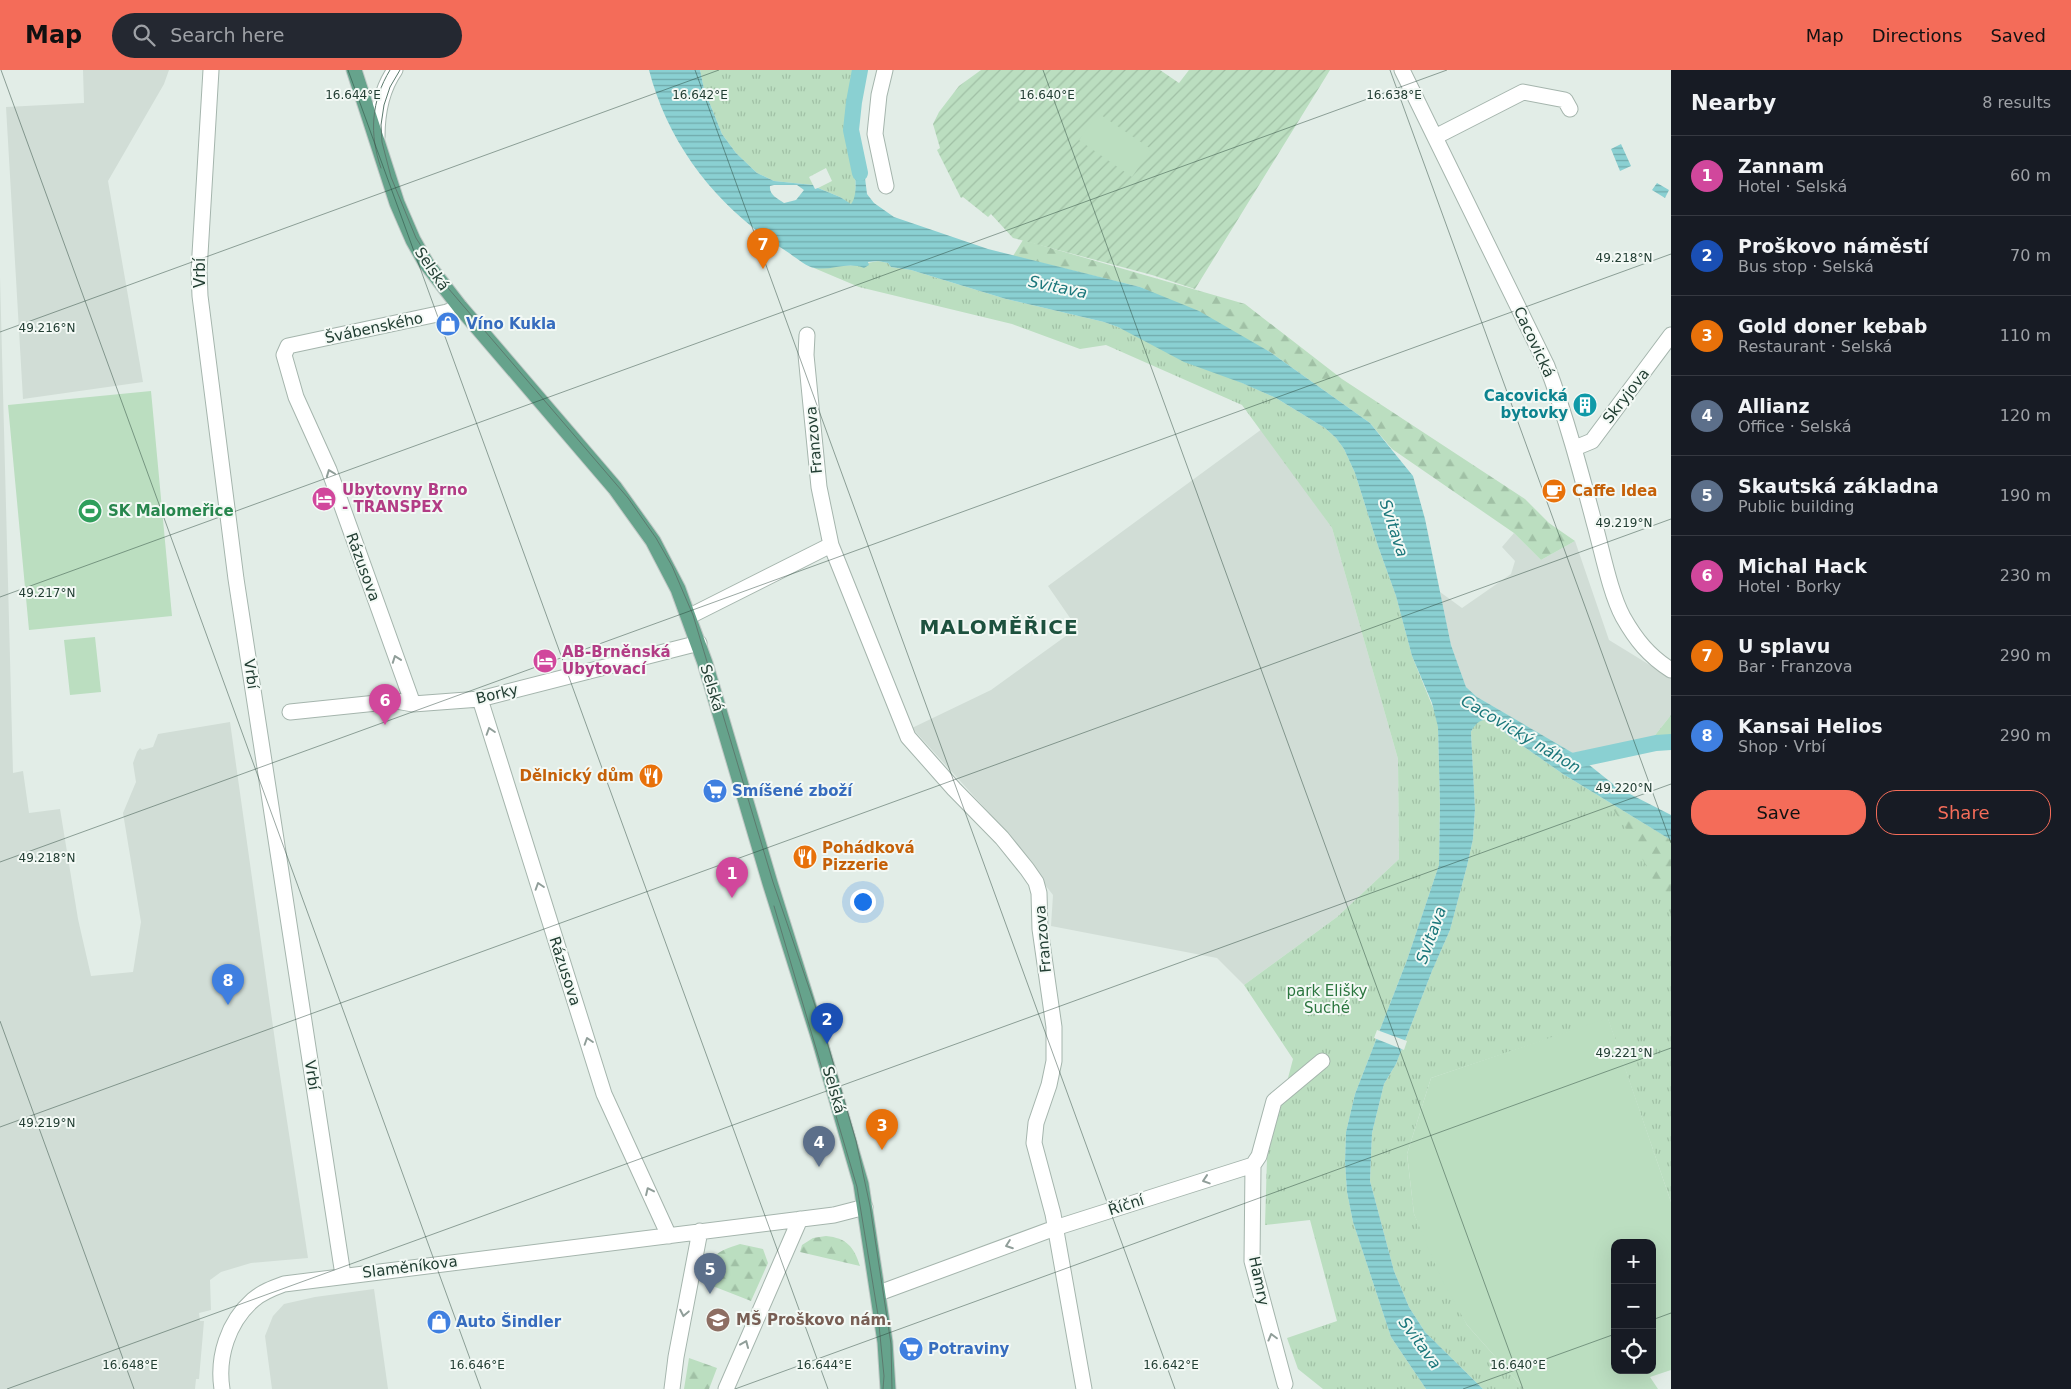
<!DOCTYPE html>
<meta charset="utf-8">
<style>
body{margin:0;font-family:"DejaVu Sans",sans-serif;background:#242831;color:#f1f3f6}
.controls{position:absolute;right:15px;bottom:15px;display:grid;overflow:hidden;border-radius:10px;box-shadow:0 5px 20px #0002}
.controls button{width:45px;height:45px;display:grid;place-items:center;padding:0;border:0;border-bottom:1px solid #363941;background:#171b24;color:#f1f3f6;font:25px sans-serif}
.you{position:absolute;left:862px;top:831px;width:18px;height:18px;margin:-12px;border:4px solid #fff;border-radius:50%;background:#1a73e8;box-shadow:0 0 0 8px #1a73e833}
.badge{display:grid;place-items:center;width:32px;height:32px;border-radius:50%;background:#f46c59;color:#fff;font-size:16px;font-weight:700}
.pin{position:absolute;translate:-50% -41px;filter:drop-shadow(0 1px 2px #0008)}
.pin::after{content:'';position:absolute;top:26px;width:18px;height:15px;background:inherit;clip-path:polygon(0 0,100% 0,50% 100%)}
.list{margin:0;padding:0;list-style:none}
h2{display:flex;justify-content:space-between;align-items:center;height:65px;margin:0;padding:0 20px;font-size:21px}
h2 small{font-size:16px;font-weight:400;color:#9ea1a6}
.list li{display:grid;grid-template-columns:32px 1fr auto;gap:15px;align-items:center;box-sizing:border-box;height:80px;padding:0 20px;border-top:1px solid #363941}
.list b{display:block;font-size:19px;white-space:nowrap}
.list p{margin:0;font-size:16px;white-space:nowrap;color:#9ea1a6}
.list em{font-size:16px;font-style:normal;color:#9ea1a6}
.actions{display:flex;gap:10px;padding:15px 20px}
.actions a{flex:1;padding:11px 0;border:1px solid #f46c59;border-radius:20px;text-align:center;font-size:18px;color:#f46c59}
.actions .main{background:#f46c59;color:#111}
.icon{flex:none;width:28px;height:28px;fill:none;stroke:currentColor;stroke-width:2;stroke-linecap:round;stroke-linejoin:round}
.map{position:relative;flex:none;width:1671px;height:1319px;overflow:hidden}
header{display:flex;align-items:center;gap:30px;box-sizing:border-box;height:70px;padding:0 25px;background:#f46c59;color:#111}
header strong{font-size:24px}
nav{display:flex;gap:28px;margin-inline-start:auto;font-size:18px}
.search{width:350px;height:45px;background:#242831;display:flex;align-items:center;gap:12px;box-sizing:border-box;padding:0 18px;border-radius:28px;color:#9ea1a6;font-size:19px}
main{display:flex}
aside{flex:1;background:#171b24}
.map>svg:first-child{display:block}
</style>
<header>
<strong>Map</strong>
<div class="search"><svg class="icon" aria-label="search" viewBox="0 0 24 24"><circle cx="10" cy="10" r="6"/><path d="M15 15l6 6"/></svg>Search here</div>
<nav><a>Map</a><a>Directions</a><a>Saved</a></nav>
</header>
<main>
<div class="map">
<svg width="1671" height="1319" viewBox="0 0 1671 1319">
<defs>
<pattern id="grass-tufts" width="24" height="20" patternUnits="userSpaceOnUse" patternTransform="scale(1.25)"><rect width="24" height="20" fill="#bbdec0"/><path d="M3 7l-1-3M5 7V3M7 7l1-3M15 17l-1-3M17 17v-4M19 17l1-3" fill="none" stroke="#a0c0a5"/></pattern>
<pattern id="forest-firs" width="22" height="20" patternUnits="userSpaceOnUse" patternTransform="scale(1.25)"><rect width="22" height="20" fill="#bbdec0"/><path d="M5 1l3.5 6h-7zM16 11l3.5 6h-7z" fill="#a0c0a5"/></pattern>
<pattern id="garden-furrows" width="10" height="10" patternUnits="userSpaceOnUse" patternTransform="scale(1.25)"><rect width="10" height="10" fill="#bbdec0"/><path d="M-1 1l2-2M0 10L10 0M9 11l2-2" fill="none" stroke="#a0c0a5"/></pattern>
<pattern id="water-rules" width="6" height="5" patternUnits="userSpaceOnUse" patternTransform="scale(1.25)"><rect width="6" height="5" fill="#8ad0d2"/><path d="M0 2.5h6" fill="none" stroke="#70aaab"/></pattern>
</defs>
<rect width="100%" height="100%" fill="#e2ede7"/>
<!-- built -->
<path fill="#d1ddd6" d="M83,0H169L164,14L108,111L143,312L23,329L6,37L84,33Z
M0,207L13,703L23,701L29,743L60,739L78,849L91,906L133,902L141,852L123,743L136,712L133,693L137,682L140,678L142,680L153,677L158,664L230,652L278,992L308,1188L251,1193L221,1202L210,1210L211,1240L199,1243L200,1251H204L199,1309H196L195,1319H0Z
M1262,359L1332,458L1398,689L1399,789L1337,847L1244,915L1217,888L1051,856L1053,825L991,745L912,658L991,620L1077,558L1048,516Z
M1514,463L1541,490L1575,471L1609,570L1671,608V645L1652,669L1572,683L1477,627L1466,617L1451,575L1440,522L1462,538L1511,504L1515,491L1502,477Z
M374,1219L388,1319H272L265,1266L273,1246L284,1234L315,1227Z"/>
<!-- grass -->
<path fill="url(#grass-tufts)" d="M700,0H855L845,60L855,95L856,129L851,135L840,127L818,118L832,111L826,98L809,107L813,115L774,111L757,103L736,83L722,64L704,19Z
M878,191L888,193L891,197L911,200L1006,229L1104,252L1118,257L1276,328L1325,358L1336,368L1344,379L1355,403L1378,476L1396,526L1412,586L1436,645L1438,656L1440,734L1439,795L1407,890L1355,1024L1346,1062L1345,1092L1347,1122L1353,1152L1391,1267L1426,1319H1323L1298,1299L1287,1268L1337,1251L1310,1150L1265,1155L1267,1088L1293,989L1244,915L1337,847L1399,789L1398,689L1332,458L1242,335L1106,275L1080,279L1012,254L859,217L814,198L858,195Z
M1482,649L1491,650L1510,667L1563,704L1671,770V1132L1608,949L1431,1008L1407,1084L1414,1144L1467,1255L1524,1319H1483L1425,1262L1409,1237L1394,1201L1370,1111L1372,1063L1384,1014L1396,994L1432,901L1450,860L1467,796L1473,769L1475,740L1471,662L1474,655Z"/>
<!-- forest -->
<path fill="url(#forest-firs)" d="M1023,170L1245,234L1342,309L1525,429L1549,453L1575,471L1541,490L1514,463L1392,379L1370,353L1270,282L1140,217L1013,186Z
M1671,645V666L1652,669Z
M1609,733L1671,770V844L1629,763Z
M826,1166C847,1168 854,1177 860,1196L800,1182L802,1175L813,1168Z
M740,1174L763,1179L768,1193L751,1231L705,1213C713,1186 711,1183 740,1174Z
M689,1288L717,1298L709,1319H684Z"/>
<!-- garden -->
<path fill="url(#garden-furrows)" d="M981,0H1160L1179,13L1189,0H1330L1195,219L1152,205L1013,168L991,144L988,147L963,127L961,128L937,80L940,78L933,54L939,42L959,16Z"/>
<!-- pitch -->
<path fill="#bbdec0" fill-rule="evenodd" d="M1098,43L1151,79L1132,107L1079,70Z
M151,321L172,546L29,560L8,335Z
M95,567L101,622L70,625L64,570Z
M1608,948L1671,1132V1300L1650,1307L1658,1319H1524L1467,1255L1440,1206L1414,1144L1407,1084L1431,1008ZM1615,1173H1652V1300H1615Z"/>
<!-- water -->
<path fill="url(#water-rules)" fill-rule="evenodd" d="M649,0H700L704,19L722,64L736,83L757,103L774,111L813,115L815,119L818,118L840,127L851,134C859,125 855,96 851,84L858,82L863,92L867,124L874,133L894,147L988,179L1140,217L1199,241L1270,282L1370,353L1413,406L1425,449L1451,575L1466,617L1477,627L1578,686L1618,718L1671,745V770L1563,704L1510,667L1491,650C1481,648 1475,654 1471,662L1475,739L1473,769L1467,796L1450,860L1432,901L1396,994L1384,1014L1372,1063L1370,1111L1394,1201L1409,1237L1425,1262L1483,1319H1426L1391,1267L1353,1152L1347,1122L1345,1092L1346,1062L1355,1024L1407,890L1439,795L1440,734L1438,657L1432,633L1412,586L1396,526L1378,476L1355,403L1344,379L1336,368L1325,358L1276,328L1242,313L1184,292L1118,257L1104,252L1006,229L911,200L891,197L888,193L878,191L868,192L869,195L864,198C848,191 831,201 815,198C806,197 794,186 786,181C719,139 669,77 649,0ZM774,115H797L804,120L796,130L784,133C777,128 769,125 770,116Z
M1621,74L1631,96L1620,101L1611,79Z
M1657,113L1669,120L1665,128L1652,120Z"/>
<!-- pier -->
<path fill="#e2ede7" d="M1377,960L1407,971L1404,980L1374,968Z"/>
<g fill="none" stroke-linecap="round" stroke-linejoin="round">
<!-- canal -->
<path stroke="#8ad0d2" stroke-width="16" d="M860,103L851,60L854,32L860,0
M1567,692L1656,673L1671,672"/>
<defs>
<path id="minor" d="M211,0L199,201L200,226L236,509L343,1205
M885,0L879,25L875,64L886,116
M1402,0L1547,296C1566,347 1580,399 1594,452C1602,480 1610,523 1623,547C1636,570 1649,586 1671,600
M377,67C377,42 381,20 395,0
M1435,67L1523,22L1565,30L1570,39
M807,265L806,285L819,417L831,475L908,667L954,719L1002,768L1027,799L1036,812L1039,823L1040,859L1054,957V991L1049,1015L1036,1053L1034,1073L1053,1144L1084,1319
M1575,378L1592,371L1671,265
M690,546L831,475
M480,629L604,1024L669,1166
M413,634L329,400L296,327L284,285L288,276L447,242L460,237
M290,642L396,631L413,634L480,629L699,573
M1253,1095L1252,1191L1285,1314
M879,1223L1055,1158L1253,1095L1259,1086L1274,1031L1322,991
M222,1319C217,1287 228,1252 253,1230C262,1222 273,1218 284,1214L834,1145L865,1137
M672,1319L676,1287L700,1161
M726,1319L800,1149"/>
<path id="major" d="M354,0L397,133L413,170L426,193L460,237L615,418L653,471L678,519L705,593L770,813L820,972L861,1114L885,1272L888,1319"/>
</defs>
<!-- minor casing -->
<use href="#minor" stroke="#a5b5ad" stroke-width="17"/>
<!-- major casing -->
<use href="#major" stroke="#c1c9c6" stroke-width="17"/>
<!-- minor -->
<use href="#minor" stroke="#fff" stroke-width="15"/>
<!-- major -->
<use href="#major" stroke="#66a38c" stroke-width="15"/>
<!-- tram -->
<path stroke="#5c7a6e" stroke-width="1" d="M400,0L390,17L384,35L381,55L382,72L391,107L416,168L448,218L628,428L656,468L672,496L693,545L773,812L824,962L856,1071L870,1136L891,1274L892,1319
M381,98C369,64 371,31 390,0
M774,836L857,1117L878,1245L884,1306L883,1319"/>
</g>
<!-- one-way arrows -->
<defs><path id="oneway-chevron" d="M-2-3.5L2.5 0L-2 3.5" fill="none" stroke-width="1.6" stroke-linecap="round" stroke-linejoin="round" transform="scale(1.25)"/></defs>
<g stroke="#909e99">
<use href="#oneway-chevron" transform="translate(330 403) rotate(-111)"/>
<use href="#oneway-chevron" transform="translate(396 589) rotate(-110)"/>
<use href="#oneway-chevron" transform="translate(490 661) rotate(-108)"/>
<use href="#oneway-chevron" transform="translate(539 816) rotate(-108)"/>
<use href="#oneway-chevron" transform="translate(588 971) rotate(-108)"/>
<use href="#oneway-chevron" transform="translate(1206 1110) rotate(162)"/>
<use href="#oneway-chevron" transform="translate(649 1121) rotate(-115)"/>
<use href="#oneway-chevron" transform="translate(1009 1175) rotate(160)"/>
<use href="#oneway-chevron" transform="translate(684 1243) rotate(101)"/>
<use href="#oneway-chevron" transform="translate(1272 1267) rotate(-105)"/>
<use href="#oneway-chevron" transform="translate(745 1274) rotate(-67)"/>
</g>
<!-- ticks -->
<path fill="none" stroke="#223e33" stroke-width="1" stroke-opacity="0.45" d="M1,0L481,1319M348,0L828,1319M695,0L1175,1319M1043,0L1523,1319M1390,0L1671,773M0,262L719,0M0,527L1447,0M0,792L1671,184M0,951L134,1319M0,1057L1671,449M1652,1250L1671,1243M7,1319L1671,714M735,1319L1671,978M1463,1319L1615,1264"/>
<!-- icons -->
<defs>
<symbol id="shop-disc" viewBox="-11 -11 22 22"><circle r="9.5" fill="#3f7fe0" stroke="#f3f9f5"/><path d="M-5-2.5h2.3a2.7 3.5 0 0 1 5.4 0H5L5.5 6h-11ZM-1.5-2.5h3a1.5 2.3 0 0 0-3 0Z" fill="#fff"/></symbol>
<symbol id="building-disc" viewBox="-11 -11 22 22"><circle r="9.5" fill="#0f9aa8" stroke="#f3f9f5"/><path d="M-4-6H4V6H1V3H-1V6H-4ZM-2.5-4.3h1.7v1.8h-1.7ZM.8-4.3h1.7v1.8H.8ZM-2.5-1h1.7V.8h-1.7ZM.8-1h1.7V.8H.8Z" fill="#fff"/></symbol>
<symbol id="cafe-disc" viewBox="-11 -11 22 22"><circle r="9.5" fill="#e8710a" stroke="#f3f9f5"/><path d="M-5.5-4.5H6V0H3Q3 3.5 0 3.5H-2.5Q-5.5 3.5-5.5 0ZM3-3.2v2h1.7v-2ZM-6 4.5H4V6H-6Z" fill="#fff"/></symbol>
<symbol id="hotel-disc" viewBox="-11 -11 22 22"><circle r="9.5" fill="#d1479c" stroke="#f3f9f5"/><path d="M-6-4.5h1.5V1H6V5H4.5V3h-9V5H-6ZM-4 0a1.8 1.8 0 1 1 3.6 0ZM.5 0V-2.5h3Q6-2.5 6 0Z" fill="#fff"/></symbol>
<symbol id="stadium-disc" viewBox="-11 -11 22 22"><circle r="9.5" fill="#2e9e5b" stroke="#f3f9f5"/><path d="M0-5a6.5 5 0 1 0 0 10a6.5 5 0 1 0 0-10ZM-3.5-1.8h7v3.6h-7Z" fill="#fff"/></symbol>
<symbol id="restaurant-disc" viewBox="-11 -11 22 22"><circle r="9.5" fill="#e8710a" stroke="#f3f9f5"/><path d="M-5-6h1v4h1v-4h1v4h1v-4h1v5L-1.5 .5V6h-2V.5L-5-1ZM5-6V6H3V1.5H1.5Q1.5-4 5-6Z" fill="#fff"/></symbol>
<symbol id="supermarket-disc" viewBox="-11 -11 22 22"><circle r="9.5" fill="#3f7fe0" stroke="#f3f9f5"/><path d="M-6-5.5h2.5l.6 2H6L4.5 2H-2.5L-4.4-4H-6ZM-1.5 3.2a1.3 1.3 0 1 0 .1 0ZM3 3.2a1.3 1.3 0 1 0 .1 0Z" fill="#fff"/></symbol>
<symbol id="school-disc" viewBox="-11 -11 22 22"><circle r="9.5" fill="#8d6e63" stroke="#f3f9f5"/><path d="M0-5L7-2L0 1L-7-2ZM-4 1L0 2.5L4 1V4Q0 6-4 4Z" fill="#fff"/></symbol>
</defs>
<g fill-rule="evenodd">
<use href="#shop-disc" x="434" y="240" width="28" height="28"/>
<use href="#building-disc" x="1571" y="321" width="28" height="28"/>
<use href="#cafe-disc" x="1540" y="407" width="28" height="28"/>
<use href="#hotel-disc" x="310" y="415" width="28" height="28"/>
<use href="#stadium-disc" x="76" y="427" width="28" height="28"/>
<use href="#hotel-disc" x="531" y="577" width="28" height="28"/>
<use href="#restaurant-disc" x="637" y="692" width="28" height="28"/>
<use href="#supermarket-disc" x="701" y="707" width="28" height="28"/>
<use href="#restaurant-disc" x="791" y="773" width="28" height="28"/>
<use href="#school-disc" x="704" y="1236" width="28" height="28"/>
<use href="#shop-disc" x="425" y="1238" width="28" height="28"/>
<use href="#supermarket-disc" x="897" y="1265" width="28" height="28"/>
</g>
<g text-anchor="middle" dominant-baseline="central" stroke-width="4" stroke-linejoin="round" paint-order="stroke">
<!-- street labels -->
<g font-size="15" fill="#223e33" stroke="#f3f9f5">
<text transform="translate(432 199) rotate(56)">Selská</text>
<text transform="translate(200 203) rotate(-90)">Vrbí</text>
<text transform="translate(374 258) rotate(-12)">Švábenského</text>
<text transform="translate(1534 272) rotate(65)">Cacovická</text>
<text transform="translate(1626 326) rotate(-52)">Skryjova</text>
<text transform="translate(814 370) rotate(-95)">Franzova</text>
<text transform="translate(363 497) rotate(70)">Rázusova</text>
<text transform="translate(251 604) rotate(82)">Vrbí</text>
<text transform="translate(712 618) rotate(73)">Selská</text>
<text transform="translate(497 624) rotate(-13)">Borky</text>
<text transform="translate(1043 869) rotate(-95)">Franzova</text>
<text transform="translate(565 901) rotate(72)">Rázusova</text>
<text transform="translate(312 1005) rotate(81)">Vrbí</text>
<text transform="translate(834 1020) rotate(74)">Selská</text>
<text transform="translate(1126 1135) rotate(-18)">Říční</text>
<text transform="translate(410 1197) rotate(-7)">Slaměníkova</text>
<text transform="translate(1259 1211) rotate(78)">Hamry</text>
</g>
<!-- shop labels -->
<g font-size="15" font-weight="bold" fill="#366cbe" stroke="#f3f9f5" text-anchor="start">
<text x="466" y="254">Víno Kukla</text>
<text x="732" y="721">Smíšené zboží</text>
<text x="456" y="1252">Auto Šindler</text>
<text x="928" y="1279">Potraviny</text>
</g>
<!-- culture labels -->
<g font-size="15" font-weight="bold" fill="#0d838f" stroke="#f3f9f5" text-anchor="end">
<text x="1568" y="326">Cacovická<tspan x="1568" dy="17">bytovky</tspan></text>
</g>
<!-- hotel labels -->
<g font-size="15" font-weight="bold" fill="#b23c85" stroke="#f3f9f5" text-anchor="start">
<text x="342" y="420">Ubytovny Brno<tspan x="342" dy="17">- TRANSPEX</tspan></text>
<text x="562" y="582">AB-Brněnská<tspan x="562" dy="17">Ubytovací</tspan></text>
</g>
<!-- food labels -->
<g font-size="15" font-weight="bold" fill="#c56008" stroke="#f3f9f5" text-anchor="start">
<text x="1572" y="421">Caffe Idea</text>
<text x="634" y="706" text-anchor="end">Dělnický dům</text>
<text x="822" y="778">Pohádková<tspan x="822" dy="17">Pizzerie</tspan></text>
</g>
<!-- leisure labels -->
<g font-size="15" font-weight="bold" fill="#27864d" stroke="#f3f9f5" text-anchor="start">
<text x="108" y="441">SK Malomeřice</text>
</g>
<!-- park labels -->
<g font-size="15" fill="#2b763f" stroke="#f3f9f5">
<text x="1327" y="921">park Elišky<tspan x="1327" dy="17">Suché</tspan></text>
</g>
<!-- education labels -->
<g font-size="15" font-weight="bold" fill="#785e54" stroke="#f3f9f5" text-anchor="start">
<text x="736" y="1250">MŠ Proškovo nám.</text>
</g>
<!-- water labels -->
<g font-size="16" font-style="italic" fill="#1b777b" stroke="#f3f9f5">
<text transform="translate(1058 217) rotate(12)">Svitava</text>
<text transform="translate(1394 458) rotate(72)">Svitava</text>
<text transform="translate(1521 664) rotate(31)">Cacovický náhon</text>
<text transform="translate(1431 865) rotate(-70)">Svitava</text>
<text transform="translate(1420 1273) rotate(54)">Svitava</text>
</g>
<!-- district labels -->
<g font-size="20" font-weight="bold" letter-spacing="1" fill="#1d513e" stroke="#f3f9f5">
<text x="999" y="557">MALOMĚŘICE</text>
</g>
</g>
<g font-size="12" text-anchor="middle" fill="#223e33" stroke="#f3f9f5" stroke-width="4" stroke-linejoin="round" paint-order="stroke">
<text x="353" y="29">16.644°E</text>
<text x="700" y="29">16.642°E</text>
<text x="1047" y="29">16.640°E</text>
<text x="1394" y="29">16.638°E</text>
<text x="1624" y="192">49.218°N</text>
<text x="47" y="262">49.216°N</text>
<text x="1624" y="457">49.219°N</text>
<text x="47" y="527">49.217°N</text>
<text x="1624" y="722">49.220°N</text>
<text x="47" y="792">49.218°N</text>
<text x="1624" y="987">49.221°N</text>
<text x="47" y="1057">49.219°N</text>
<text x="130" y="1299">16.648°E</text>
<text x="477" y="1299">16.646°E</text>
<text x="824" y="1299">16.644°E</text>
<text x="1171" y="1299">16.642°E</text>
<text x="1518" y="1299">16.640°E</text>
</g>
</svg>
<div class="controls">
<button>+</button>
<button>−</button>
<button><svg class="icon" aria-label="locate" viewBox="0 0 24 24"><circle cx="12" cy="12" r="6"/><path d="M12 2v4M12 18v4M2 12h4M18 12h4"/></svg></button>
</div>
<div class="you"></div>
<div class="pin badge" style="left:732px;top:828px;background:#d1479c">1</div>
<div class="pin badge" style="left:827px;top:974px;background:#1a4fb4">2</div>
<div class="pin badge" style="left:882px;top:1080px;background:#e8710a">3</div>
<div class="pin badge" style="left:819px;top:1097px;background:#5c6f8a">4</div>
<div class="pin badge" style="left:710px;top:1224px;background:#5c6f8a">5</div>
<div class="pin badge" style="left:385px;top:655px;background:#d1479c">6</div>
<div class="pin badge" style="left:763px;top:199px;background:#e8710a">7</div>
<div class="pin badge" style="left:228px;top:935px;background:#3f7fe0">8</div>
</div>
<aside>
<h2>Nearby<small>8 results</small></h2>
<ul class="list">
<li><span class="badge" style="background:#d1479c">1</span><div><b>Zannam</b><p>Hotel · Selská</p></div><em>60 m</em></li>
<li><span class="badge" style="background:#1a4fb4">2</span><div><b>Proškovo náměstí</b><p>Bus stop · Selská</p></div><em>70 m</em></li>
<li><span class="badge" style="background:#e8710a">3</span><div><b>Gold doner kebab</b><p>Restaurant · Selská</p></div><em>110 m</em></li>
<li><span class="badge" style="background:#5c6f8a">4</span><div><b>Allianz</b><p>Office · Selská</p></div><em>120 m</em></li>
<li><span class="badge" style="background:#5c6f8a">5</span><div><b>Skautská základna</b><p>Public building</p></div><em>190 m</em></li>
<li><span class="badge" style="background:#d1479c">6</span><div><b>Michal Hack</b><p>Hotel · Borky</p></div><em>230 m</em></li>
<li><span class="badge" style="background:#e8710a">7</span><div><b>U splavu</b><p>Bar · Franzova</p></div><em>290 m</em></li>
<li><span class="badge" style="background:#3f7fe0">8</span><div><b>Kansai Helios</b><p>Shop · Vrbí</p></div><em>290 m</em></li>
</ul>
<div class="actions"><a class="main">Save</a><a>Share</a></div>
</aside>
</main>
